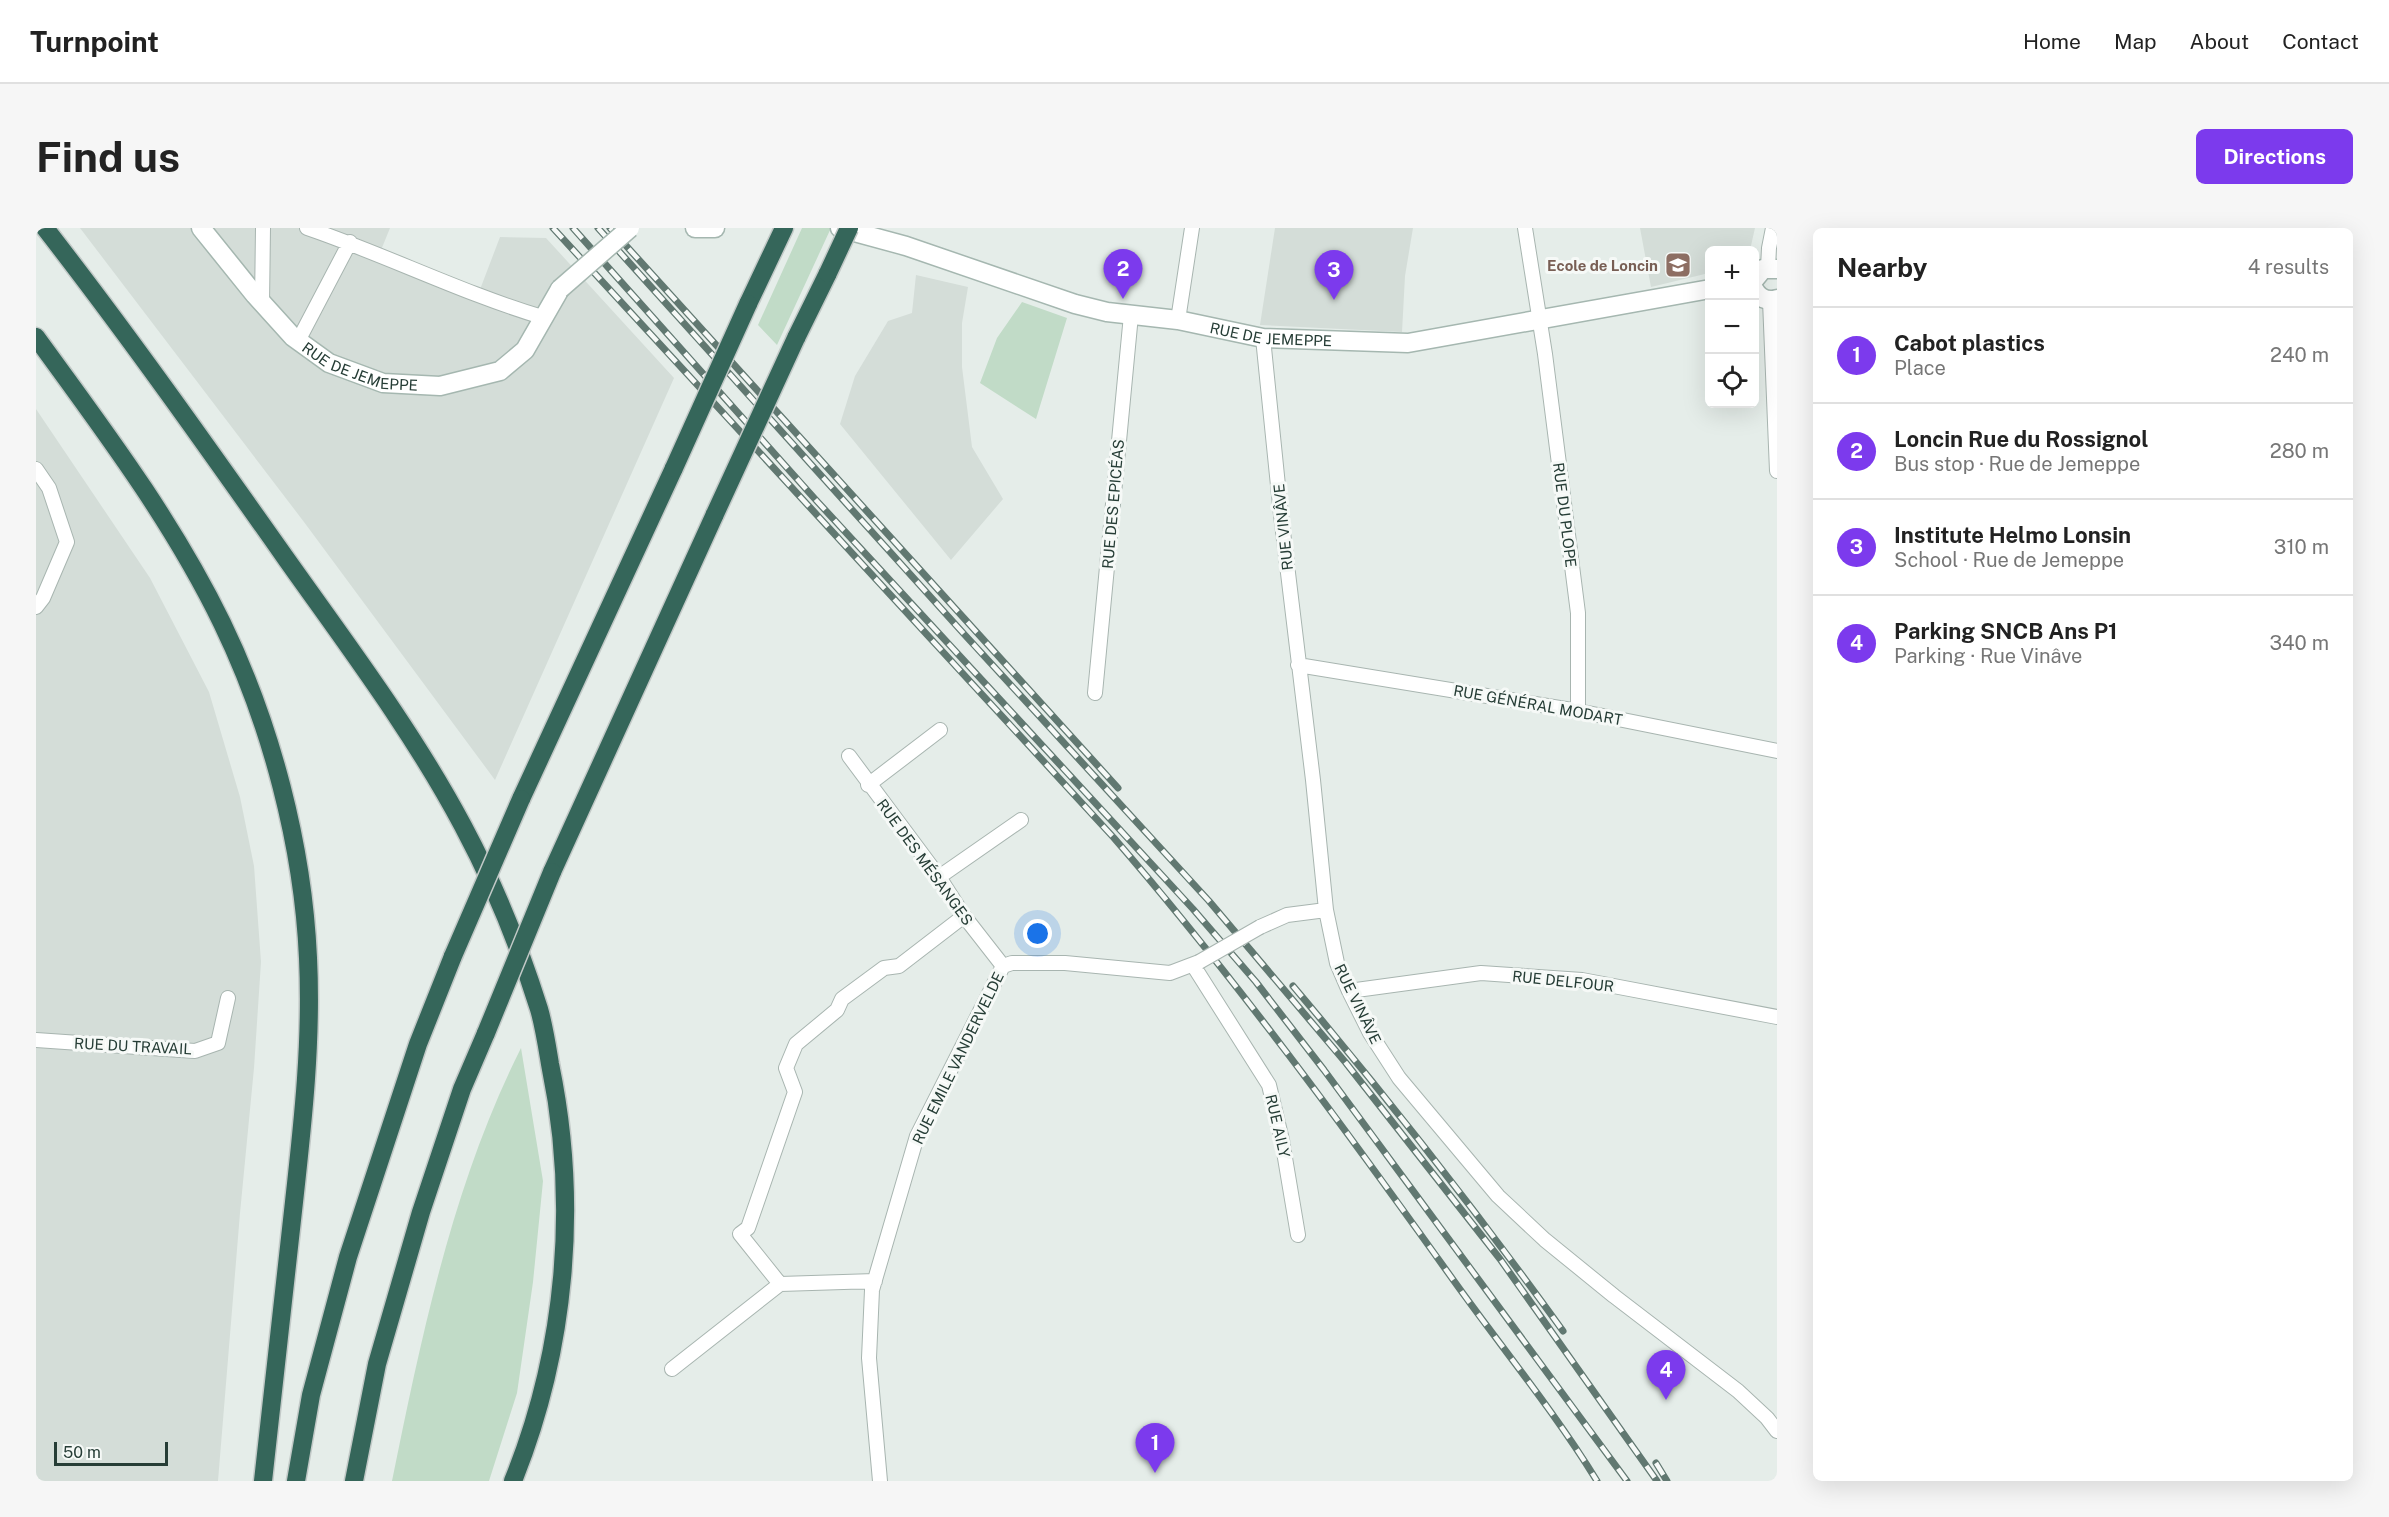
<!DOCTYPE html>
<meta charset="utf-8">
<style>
body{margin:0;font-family:"Public Sans",sans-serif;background:#f6f6f6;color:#222}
.controls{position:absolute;right:18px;top:18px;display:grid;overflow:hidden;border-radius:9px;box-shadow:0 6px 24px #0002}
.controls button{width:54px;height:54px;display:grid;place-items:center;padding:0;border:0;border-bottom:2px solid #e0e0e0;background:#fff;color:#222;font:30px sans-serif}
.scale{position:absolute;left:18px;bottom:15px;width:114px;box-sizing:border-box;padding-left:6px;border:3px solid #263d36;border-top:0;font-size:16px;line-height:21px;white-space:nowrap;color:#263d36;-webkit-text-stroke:4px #f6f9f7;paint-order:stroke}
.you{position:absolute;left:1002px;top:706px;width:21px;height:21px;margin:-15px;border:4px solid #fff;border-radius:50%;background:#1a73e8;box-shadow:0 0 0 9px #1a73e833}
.badge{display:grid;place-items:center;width:39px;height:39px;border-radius:50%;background:#7c3aed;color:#fff;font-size:20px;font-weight:700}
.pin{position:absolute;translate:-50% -50px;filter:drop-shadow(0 2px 3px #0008)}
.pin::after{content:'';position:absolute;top:32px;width:21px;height:18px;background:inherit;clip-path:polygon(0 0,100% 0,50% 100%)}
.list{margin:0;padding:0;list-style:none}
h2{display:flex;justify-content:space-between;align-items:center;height:78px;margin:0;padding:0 24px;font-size:26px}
h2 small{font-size:20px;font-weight:400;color:#767676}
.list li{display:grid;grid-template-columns:39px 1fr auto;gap:18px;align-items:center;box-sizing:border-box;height:96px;padding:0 24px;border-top:2px solid #e0e0e0}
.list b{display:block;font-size:22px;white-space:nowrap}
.list p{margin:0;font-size:20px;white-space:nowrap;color:#767676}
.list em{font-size:20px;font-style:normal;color:#767676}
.icon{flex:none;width:33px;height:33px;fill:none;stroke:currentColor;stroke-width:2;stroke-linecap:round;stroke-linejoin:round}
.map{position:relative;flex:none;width:1741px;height:1253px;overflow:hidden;border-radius:9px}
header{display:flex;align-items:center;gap:36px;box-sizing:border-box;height:84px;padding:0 30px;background:#fff;border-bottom:2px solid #e0e0e0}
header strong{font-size:28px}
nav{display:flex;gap:33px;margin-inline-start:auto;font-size:21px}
.intro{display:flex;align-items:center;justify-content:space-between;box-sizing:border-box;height:144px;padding:0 36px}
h1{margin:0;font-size:42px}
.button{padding:15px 27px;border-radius:9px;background:#7c3aed;color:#fff;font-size:21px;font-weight:700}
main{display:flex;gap:36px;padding:0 36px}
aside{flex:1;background:#fff;border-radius:9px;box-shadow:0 6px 24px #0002}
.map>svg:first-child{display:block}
</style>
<header>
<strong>Turnpoint</strong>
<nav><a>Home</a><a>Map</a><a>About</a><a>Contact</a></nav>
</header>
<div class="intro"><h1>Find us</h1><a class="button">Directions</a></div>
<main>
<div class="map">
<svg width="1741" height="1253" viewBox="0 0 1741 1253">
<rect width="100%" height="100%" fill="#e5ede9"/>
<!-- built -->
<path fill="#d4ddd8" d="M44,0H354L341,32L440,72L464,9L510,10L638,150L459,552L268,294Z
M1239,0H1377L1369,48L1366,104L1224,97Z
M1604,0H1719L1714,22H1674L1673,45L1615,59Z
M880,47L932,59L926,95V139L936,219L967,271L915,332L804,196L819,148L852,93L876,85Z
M0,181L114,350L173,464L204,569L218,638L225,734L218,840L204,985L182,1253H0Z"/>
<!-- green -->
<path fill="#c1dbc7" d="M766,0H795L741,117L722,97Z
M986,74L1031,90L1000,191L944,155L961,110Z
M485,820L507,953L497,1054L481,1165L453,1253H356C386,1106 417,955 485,820Z"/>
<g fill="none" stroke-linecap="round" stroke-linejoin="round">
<defs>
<path id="street" d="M271,0C350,27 426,65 506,89
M1489,0L1509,126L1542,385V483
M1732,39L1733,20L1737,0
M1734,73L1741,243
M226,76L227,0
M1142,92L1156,0
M1227,110L1245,287L1277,552L1290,682L1301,735L1313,763L1334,805L1363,850L1462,968L1509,1012L1578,1068L1702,1163L1731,1190L1741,1203
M262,113L314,14
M0,241L13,260L31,314L7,370L0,379
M1262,437L1542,483L1741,523
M1059,465L1095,87
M813,528L903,649L928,688L967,738
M832,557L904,502
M903,649L985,592
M1224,699L1251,687L1290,682
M1157,737L1233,857L1246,912L1262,1007
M1313,763L1445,745L1546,752L1741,789
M0,812L159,823L182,815L192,770
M839,1053L744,1056L704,1006L712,1000L759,864L750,840L760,816L801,782L806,771L848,740L863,738L928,688
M636,1141L744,1056
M844,1253L833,1130L836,1062L881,908L967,738L976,735H1029L1134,745L1163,734"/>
<g id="secondary">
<path id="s1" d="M165,0L219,67L257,109L293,135L347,155L404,158L464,143L489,122L524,61"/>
<path d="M659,0H679"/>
<path id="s2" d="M804,0L870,18L1039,76L1071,84L1142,92L1227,110L1372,115L1674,61"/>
<path d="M1718,52L1727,41H1741"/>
<path d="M1718,61C1723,70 1731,74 1741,71"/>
</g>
<path id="highway" d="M9,0C93,108 172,220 251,332C312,418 377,504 427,598C458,656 483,717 503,781C508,798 511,818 514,836C543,975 530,1122 477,1253
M712,76L748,0
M0,109C67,201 136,292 186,395C235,496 267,618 272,730C276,812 267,893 258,974C248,1067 237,1160 227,1253
M760,110L792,45
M485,571L638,240
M516,644L679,286
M260,1253L275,1167L312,1029L382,816L417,728
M318,1253L341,1136L385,984L426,861L450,805"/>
</defs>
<!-- street casing -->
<use href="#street" stroke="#a8b5b0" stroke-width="16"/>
<!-- secondary casing -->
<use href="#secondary" stroke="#a5b7b0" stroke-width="21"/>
<!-- highway casing -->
<use href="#highway" stroke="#c2c9c7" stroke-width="21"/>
<!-- street -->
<use href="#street" stroke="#fff" stroke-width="14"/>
<!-- secondary -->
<use href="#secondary" stroke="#fff" stroke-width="18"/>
<!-- highway -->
<use href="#highway" stroke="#35665a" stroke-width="18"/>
<defs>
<path id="rail" d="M517,0L1078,610C1200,751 1310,902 1418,1053C1466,1120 1518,1183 1561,1253
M537,0L779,271L1157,681L1220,754L1288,842L1591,1253
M562,0L928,406L1173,673L1310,835L1464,1031L1621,1253
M574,0L1082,560
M1257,758C1351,869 1441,984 1527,1103
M1620,1235L1631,1253"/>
</defs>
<!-- rail casing -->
<use href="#rail" stroke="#617871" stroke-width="7"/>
<!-- rail -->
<use href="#rail" stroke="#f6f9f7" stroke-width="4.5" stroke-dasharray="14" stroke-linecap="butt"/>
<defs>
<path id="street-bridge" d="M1163,734L1224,699"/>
<path id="secondary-bridge" d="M524,61L594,0"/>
<path id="highway-bridge" d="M792,45L813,0
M638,240L712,76
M679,286L760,110
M417,728L485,571
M450,805L516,644"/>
</defs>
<!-- street-bridge casing -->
<use href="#street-bridge" stroke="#a8b5b0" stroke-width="16" stroke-linecap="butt"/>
<!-- secondary-bridge casing -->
<use href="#secondary-bridge" stroke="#a5b7b0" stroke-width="21" stroke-linecap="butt"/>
<!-- highway-bridge casing -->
<use href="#highway-bridge" stroke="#c2c9c7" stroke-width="21" stroke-linecap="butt"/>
<!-- street-bridge -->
<use href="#street-bridge" stroke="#fff" stroke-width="14"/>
<!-- secondary-bridge -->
<use href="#secondary-bridge" stroke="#fff" stroke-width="18"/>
<!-- highway-bridge -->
<use href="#highway-bridge" stroke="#35665a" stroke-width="18"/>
</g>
<!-- icons -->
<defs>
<symbol id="school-square" viewBox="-11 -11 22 22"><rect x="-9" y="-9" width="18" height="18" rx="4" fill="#8d6e63" stroke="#f6f9f7"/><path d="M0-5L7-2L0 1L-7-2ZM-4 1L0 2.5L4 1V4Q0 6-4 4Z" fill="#fff"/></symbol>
</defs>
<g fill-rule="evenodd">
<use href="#school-square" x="1627" y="22" width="30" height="30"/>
</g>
<g text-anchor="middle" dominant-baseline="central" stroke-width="6" stroke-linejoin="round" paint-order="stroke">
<!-- education labels -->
<g font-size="15" font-weight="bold" fill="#785e54" stroke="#f6f9f7" text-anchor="end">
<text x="1622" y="37">Ecole de Loncin</text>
</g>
<!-- street labels -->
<g font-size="15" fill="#263d36" stroke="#f6f9f7">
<text stroke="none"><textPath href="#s2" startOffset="446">RUE DE JEMEPPE</textPath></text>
<text stroke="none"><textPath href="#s1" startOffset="218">RUE DE JEMEPPE</textPath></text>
<text transform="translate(1077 276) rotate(-85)">RUE DES EPICÉAS</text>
<text transform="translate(1529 287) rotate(83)">RUE DU PLOPE</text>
<text transform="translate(1247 299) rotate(-96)">RUE VINÂVE</text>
<text transform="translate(1502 477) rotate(10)">RUE GÉNÉRAL MODART</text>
<text transform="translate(889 634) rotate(54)">RUE DES MÉSANGES</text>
<text transform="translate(1527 753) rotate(6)">RUE DELFOUR</text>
<text transform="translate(1322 776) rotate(64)">RUE VINÂVE</text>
<text transform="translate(97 818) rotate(3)">RUE DU TRAVAIL</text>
<text transform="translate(922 830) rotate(-64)">RUE EMILE VANDERVELDE</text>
<text transform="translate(1242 898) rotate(77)">RUE AILY</text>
</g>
</g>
</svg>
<div class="controls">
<button>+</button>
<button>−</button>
<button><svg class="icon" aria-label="locate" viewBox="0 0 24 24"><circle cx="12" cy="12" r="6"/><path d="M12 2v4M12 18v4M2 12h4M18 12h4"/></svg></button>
</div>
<div class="scale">50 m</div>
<div class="you"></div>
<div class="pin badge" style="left:1119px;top:1245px">1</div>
<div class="pin badge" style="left:1087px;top:71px">2</div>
<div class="pin badge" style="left:1298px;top:72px">3</div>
<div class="pin badge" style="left:1630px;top:1172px">4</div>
</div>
<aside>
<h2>Nearby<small>4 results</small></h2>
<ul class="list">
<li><span class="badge">1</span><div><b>Cabot plastics</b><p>Place</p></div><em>240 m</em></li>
<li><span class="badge">2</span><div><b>Loncin Rue du Rossignol</b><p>Bus stop · Rue de Jemeppe</p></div><em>280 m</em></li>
<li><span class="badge">3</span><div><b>Institute Helmo Lonsin</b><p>School · Rue de Jemeppe</p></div><em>310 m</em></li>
<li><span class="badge">4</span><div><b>Parking SNCB Ans P1</b><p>Parking · Rue Vinâve</p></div><em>340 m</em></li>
</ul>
</aside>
</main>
